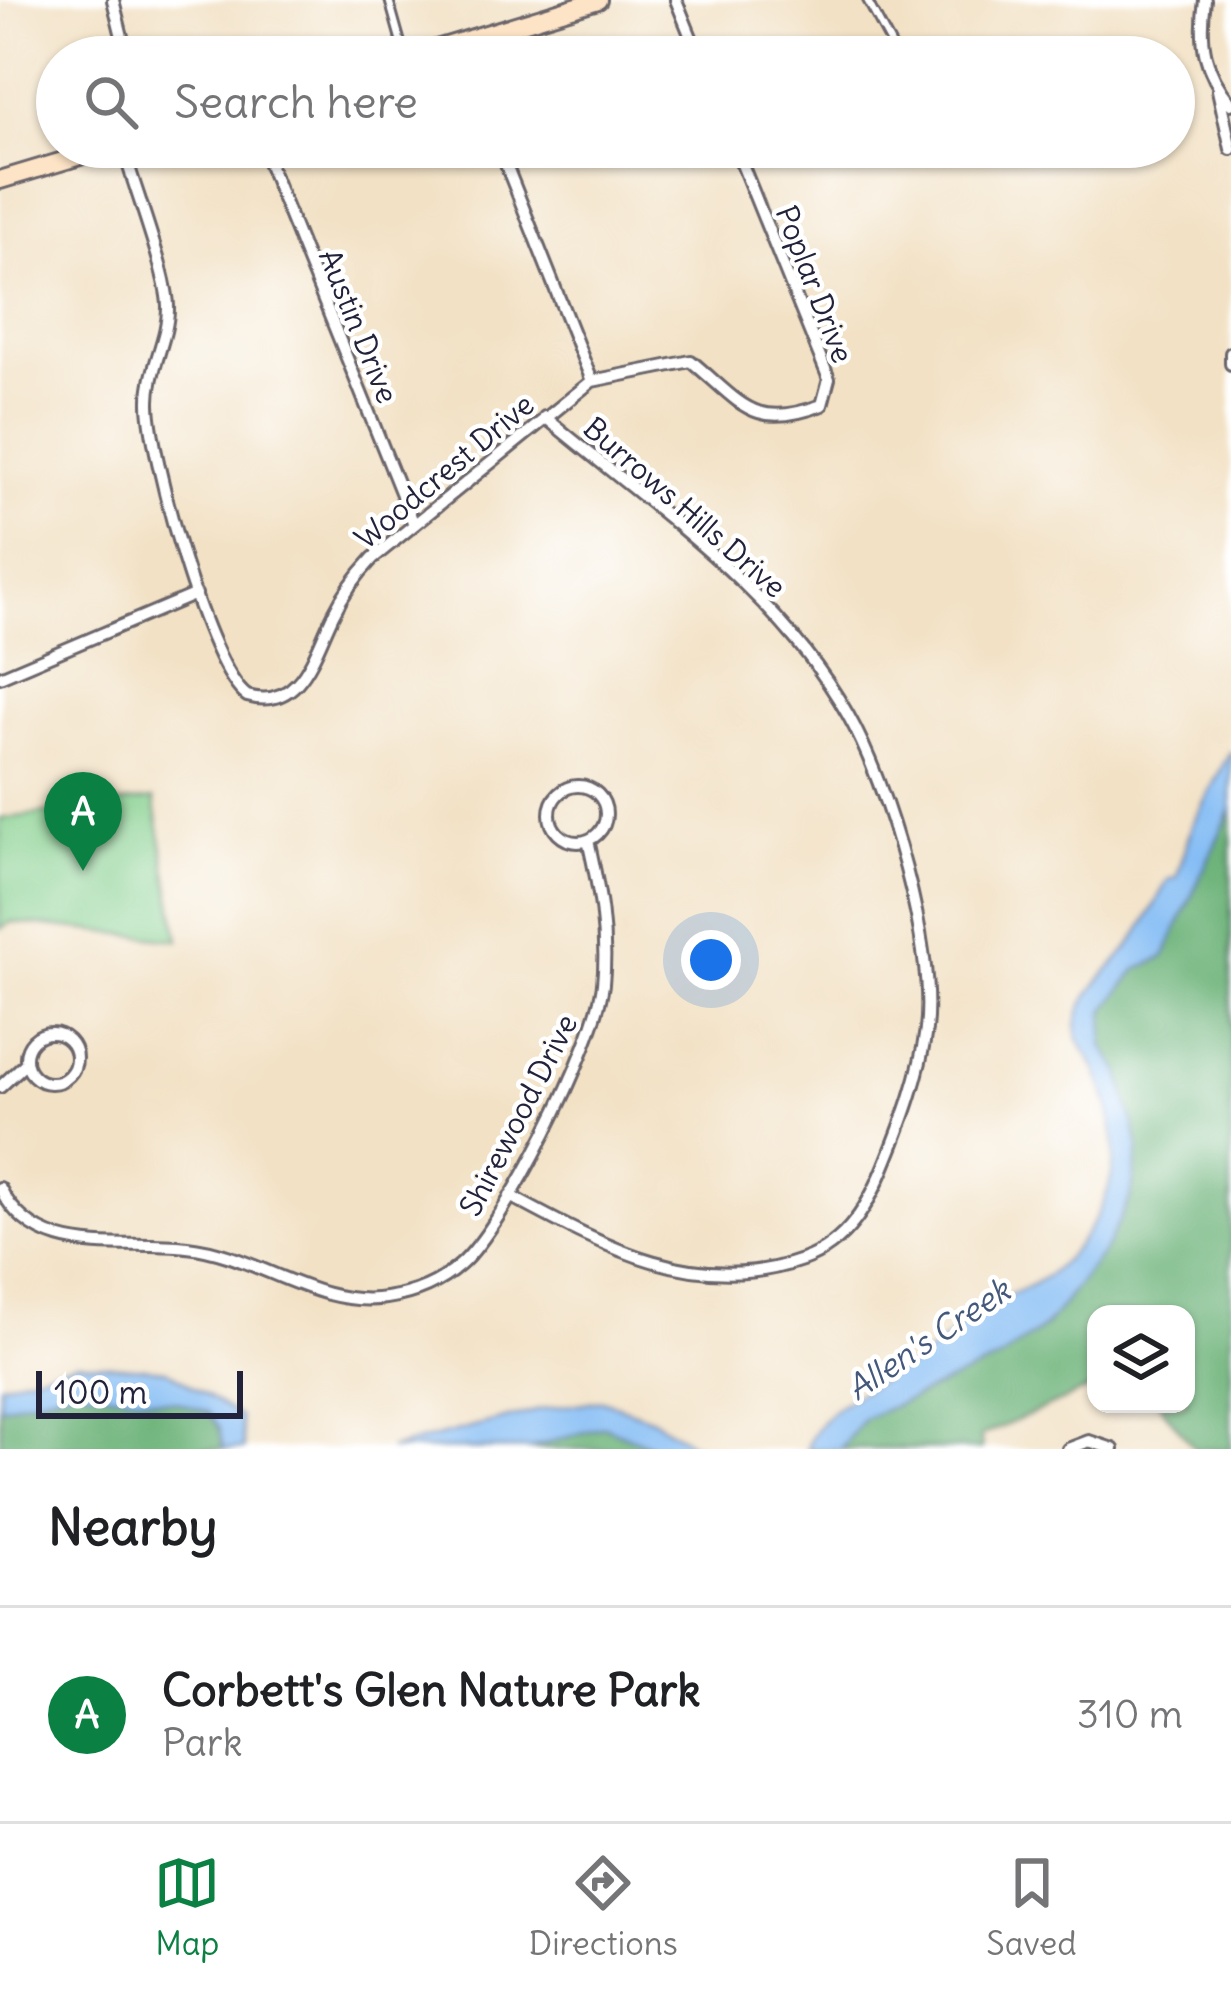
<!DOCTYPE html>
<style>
body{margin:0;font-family:Delius,sans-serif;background:#f6f6f6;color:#202124}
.controls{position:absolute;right:36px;bottom:36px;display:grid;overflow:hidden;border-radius:24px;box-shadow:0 3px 9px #0004}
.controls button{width:108px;height:108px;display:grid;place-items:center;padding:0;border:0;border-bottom:3px solid #e0e0e0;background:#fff;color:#202124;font:60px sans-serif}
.scale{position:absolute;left:36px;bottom:30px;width:207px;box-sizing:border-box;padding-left:12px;border:6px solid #22223b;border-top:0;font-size:33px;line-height:42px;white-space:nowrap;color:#22223b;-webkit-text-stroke:9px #fff;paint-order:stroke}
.you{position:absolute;left:711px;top:960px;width:42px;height:42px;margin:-30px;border:9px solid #fff;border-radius:50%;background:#1a73e8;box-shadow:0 0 0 18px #1a73e833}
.badge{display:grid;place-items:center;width:78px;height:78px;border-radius:50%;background:#0b8043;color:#fff;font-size:39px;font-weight:700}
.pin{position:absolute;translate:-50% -99px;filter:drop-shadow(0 3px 6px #0008)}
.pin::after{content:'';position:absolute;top:63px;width:42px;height:36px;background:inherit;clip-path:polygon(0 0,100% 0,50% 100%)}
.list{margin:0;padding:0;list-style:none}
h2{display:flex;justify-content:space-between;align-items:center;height:156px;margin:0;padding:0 48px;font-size:51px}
h2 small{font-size:39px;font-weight:400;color:#757577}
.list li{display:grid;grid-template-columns:78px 1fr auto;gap:36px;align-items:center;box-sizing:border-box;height:216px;padding:0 48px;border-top:3px solid #e0e0e0}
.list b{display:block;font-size:45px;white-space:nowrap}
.list p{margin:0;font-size:39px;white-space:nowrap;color:#757577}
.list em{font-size:39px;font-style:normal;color:#757577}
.icon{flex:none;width:66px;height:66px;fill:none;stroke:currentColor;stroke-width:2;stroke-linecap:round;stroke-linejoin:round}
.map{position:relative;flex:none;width:1231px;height:1449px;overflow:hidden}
.search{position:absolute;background:#fff;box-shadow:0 3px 9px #0004;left:36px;right:36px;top:36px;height:132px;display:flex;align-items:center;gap:30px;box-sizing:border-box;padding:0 42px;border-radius:66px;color:#757577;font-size:45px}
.sheet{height:372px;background:#fff}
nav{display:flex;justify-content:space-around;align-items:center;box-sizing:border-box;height:168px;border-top:3px solid #e0e0e0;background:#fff;font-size:33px;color:#757577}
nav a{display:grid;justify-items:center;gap:6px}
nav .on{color:#0b8043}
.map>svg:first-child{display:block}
</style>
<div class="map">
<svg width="1231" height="1449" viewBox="0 0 1231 1449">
<rect width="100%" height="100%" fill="#fff"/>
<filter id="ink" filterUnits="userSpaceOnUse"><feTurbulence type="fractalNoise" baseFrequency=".00833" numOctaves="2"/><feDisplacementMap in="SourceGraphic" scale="24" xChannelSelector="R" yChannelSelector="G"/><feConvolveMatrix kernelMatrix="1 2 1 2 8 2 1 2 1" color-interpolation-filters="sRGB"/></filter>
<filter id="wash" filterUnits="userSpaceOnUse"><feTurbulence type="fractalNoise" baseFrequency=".004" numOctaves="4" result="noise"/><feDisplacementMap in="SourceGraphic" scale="48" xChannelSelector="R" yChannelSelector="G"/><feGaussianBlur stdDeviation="2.7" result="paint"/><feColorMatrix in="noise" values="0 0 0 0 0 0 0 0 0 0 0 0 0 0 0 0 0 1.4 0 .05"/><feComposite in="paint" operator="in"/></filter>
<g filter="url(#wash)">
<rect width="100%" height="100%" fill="#f2e1c4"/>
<!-- green -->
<path fill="#85cf8d" stroke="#547864" stroke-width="3" d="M154,799L179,940L11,922L0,929V819Z"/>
<!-- forest -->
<path fill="#6cb278" stroke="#476a5a" stroke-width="3" d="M1231,809V1449H1195L1159,1404H1186V1314H1096V1386L981,1436L982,1449H840L864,1419L998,1360L1047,1325L1131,1196L1119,1069L1103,1046L1105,1011Z
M73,1389C105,1391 185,1393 209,1413C219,1422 221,1436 223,1449H0V1407Z
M604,1426L659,1449H528Z"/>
<!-- water -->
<path fill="#83bcf4" stroke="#526f98" stroke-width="3" d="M1231,750V809L1164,957L1136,970L1105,1011L1103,1046L1119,1069L1139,1147L1131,1196L1106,1248L1047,1325L998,1360L864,1419L840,1449H807C820,1401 889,1381 927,1354C947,1340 963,1321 984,1308C1007,1294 1037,1287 1056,1268C1118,1209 1130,1145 1095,1068C1087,1050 1073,1041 1078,1019C1084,989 1120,962 1136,937C1148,919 1157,899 1168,880L1177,877L1192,825Z
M77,1362L167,1370L240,1417L244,1449H223L219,1427L208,1412L177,1402L73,1389L0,1407V1384Z
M602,1400L651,1418L700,1449H659L604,1426L528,1449H389L540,1410Z"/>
</g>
<g filter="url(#ink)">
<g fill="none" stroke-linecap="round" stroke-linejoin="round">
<defs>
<path id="lane" d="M389,0L405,57
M867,0L898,57"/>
<path id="street" d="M113,0L127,57
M676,0L699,57
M1205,0C1199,42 1204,71 1231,104
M1218,90L1231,149
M123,147C133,184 167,273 168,306C169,338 148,370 149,404C150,456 208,669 247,696C302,712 315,650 334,613C344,592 357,575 373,558L592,381L691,361C742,403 753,431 822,405L829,379L735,147
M262,147L413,522
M499,147L592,381
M1231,353V364
M0,677L196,594
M550 814a28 28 0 1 1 56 0a28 28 0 1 1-56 0Z
M26 1058a25 25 0 1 1 50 0a25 25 0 1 1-50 0Z
M0,1087L26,1063
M0,1188C37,1262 119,1239 187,1247C256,1254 316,1309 386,1298C413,1294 440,1283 460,1265C505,1226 596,1044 603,984C608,934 599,888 588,840
M510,1196C601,1245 696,1298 802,1260C848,1244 870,1203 887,1160C904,1118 920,1075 926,1029C936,949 888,785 848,715C778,590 652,507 545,417
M1068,1449L1089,1441L1113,1449"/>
<path id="secondary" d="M410,57L598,0
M0,180L110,147"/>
</defs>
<!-- lane casing -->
<use href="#lane" stroke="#6b656b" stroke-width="12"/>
<!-- street casing -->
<use href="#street" stroke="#6b656b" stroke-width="16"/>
<!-- secondary casing -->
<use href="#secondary" stroke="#6b656b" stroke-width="22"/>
<!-- lane -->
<use href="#lane" stroke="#fff" stroke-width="6"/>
<!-- street -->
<use href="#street" stroke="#fff" stroke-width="10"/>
<!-- secondary -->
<use href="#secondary" stroke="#fee4c6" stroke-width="16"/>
</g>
</g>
<g text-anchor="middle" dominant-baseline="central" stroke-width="9" stroke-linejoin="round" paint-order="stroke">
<!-- street labels -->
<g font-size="30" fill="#22223b" stroke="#fff">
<text transform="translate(815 284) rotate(69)">Poplar Drive</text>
<text transform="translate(359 326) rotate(68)">Austin Drive</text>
<text transform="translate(444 471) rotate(-40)">Woodcrest Drive</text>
<text transform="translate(685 507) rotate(41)">Burrows Hills Drive</text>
<text transform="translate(518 1115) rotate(-63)">Shirewood Drive</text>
</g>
<!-- water labels -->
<g font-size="33" font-style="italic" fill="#44587c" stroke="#fff">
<text transform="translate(928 1339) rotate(-34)">Allen's Creek</text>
</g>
</g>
</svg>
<div class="controls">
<button><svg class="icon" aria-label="layers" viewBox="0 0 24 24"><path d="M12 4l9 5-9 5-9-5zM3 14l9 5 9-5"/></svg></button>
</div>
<div class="scale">100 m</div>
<div class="you"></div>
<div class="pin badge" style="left:83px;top:871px">A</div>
<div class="search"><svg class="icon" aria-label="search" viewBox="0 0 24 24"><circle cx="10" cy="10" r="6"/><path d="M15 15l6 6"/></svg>Search here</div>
</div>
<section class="sheet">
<h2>Nearby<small></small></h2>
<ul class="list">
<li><span class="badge">A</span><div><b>Corbett's Glen Nature Park</b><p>Park</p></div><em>310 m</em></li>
</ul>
</section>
<nav>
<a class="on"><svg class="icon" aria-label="map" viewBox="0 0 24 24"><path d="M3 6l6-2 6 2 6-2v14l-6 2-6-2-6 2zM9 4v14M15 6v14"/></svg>Map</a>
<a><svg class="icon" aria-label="directions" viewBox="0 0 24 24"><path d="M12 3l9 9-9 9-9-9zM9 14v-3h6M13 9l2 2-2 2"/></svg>Directions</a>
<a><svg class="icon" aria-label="saved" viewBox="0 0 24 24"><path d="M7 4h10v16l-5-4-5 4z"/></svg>Saved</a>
</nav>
